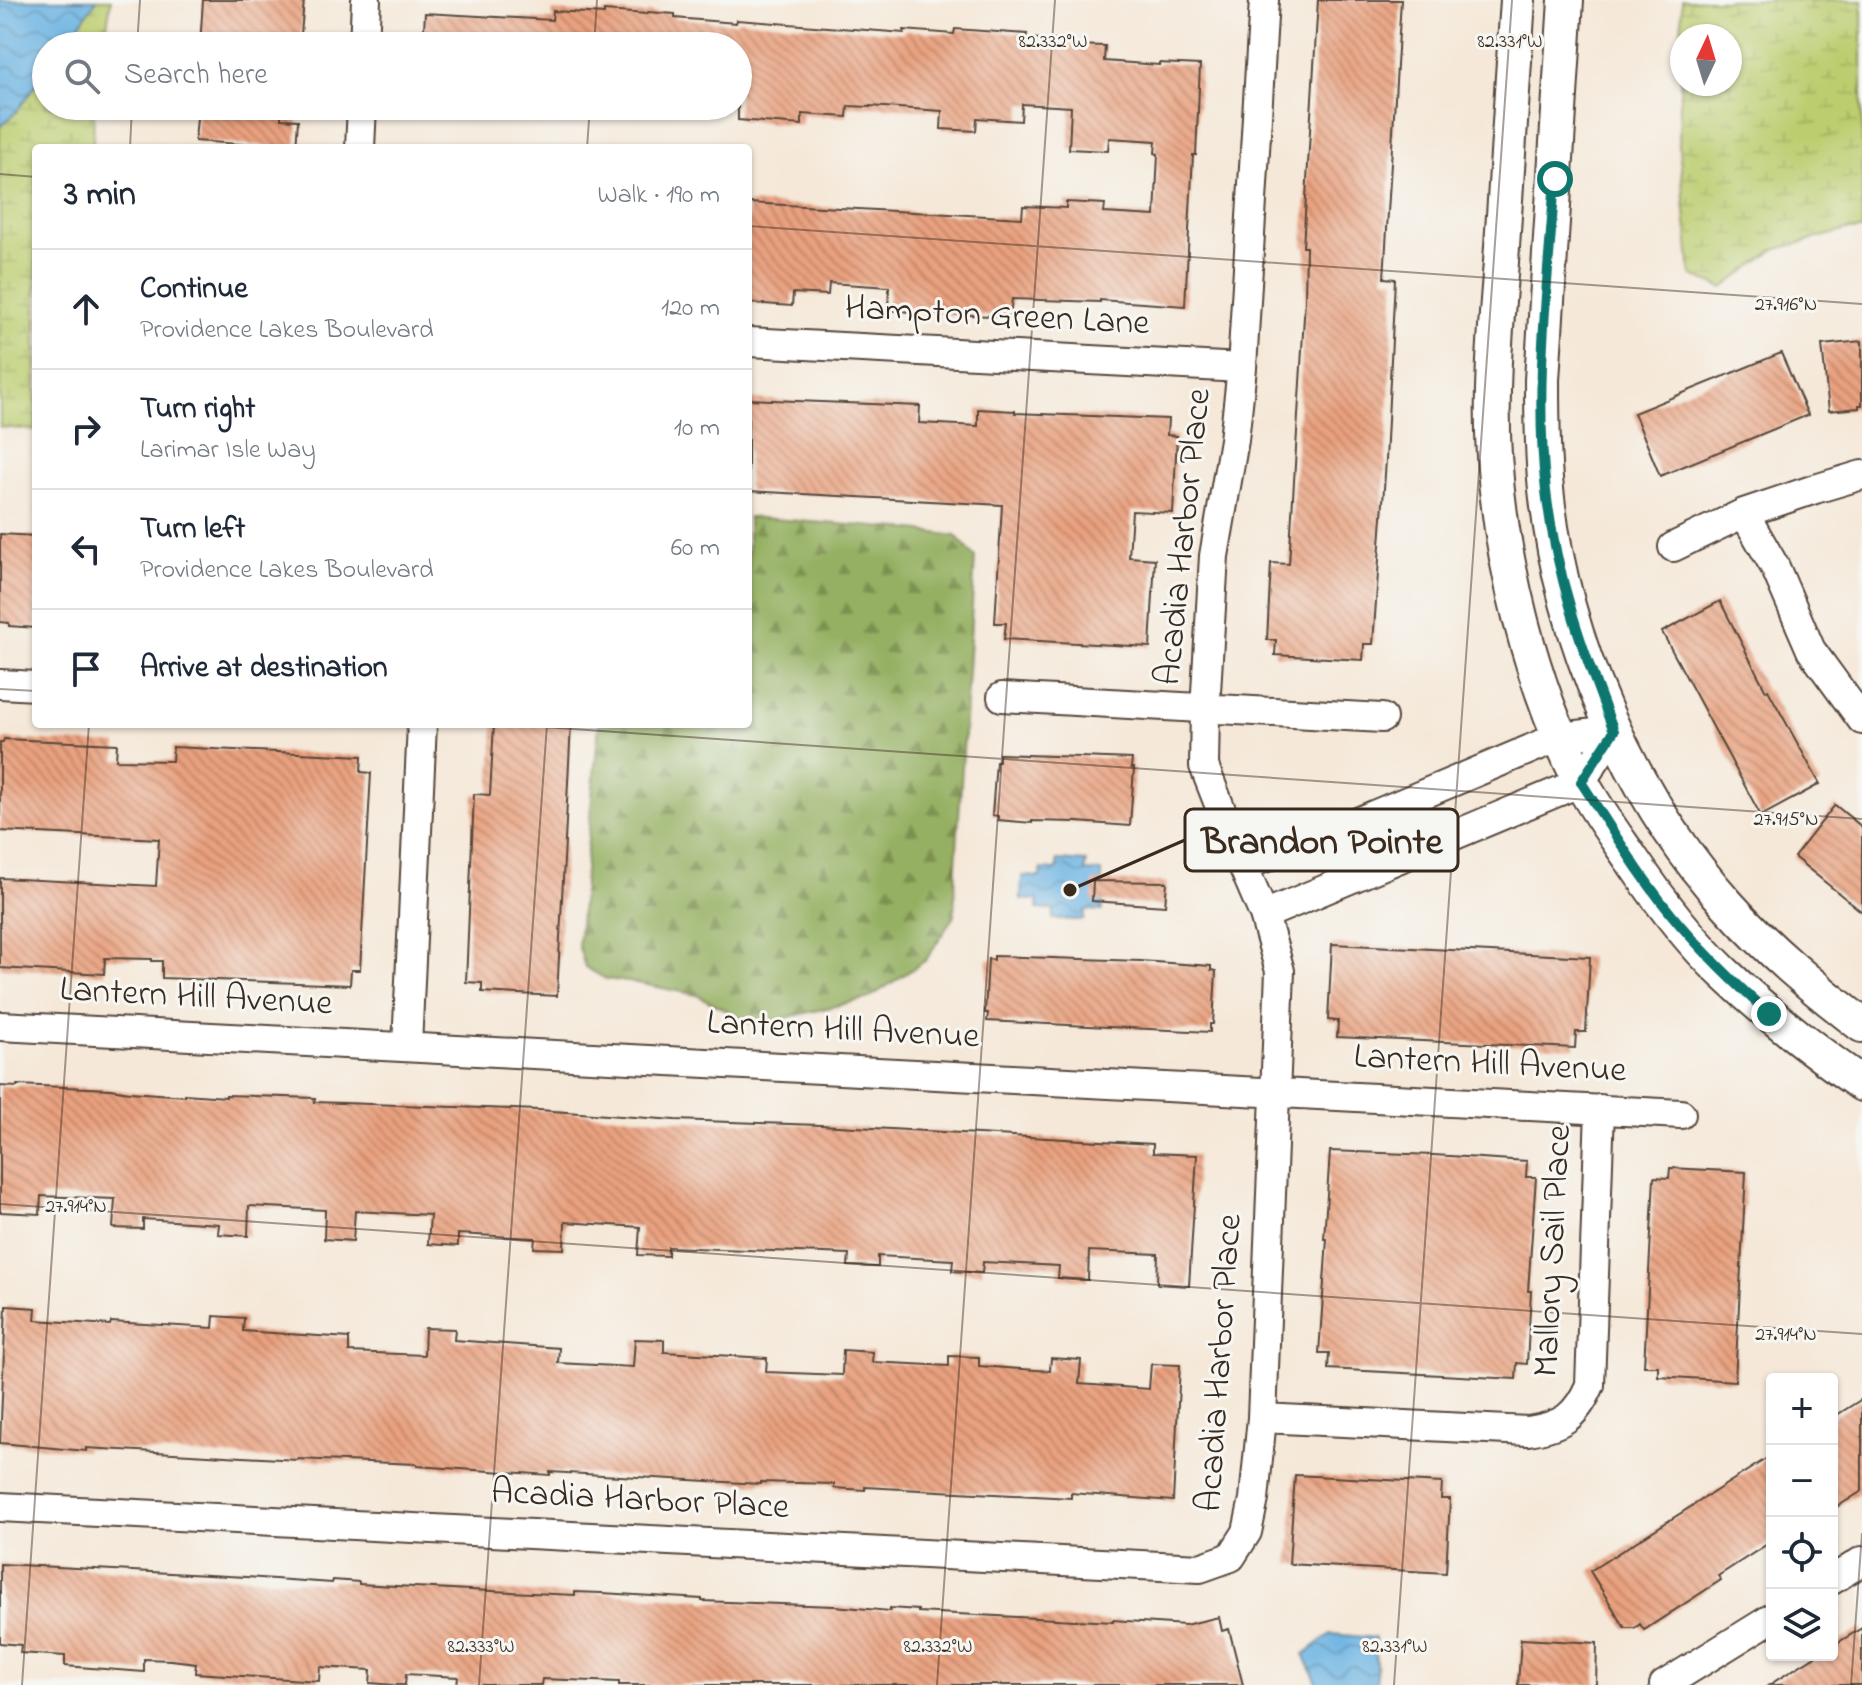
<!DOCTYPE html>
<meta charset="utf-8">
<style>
body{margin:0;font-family:"Indie Flower",sans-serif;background:#f2f2f3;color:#1f2937}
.controls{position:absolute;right:24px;bottom:24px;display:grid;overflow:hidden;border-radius:8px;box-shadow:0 2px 6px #0004}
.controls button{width:72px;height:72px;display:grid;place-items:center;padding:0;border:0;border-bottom:2px solid #e0e1e3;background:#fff;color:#1f2937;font:40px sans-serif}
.compass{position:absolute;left:1670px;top:24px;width:72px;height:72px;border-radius:50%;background:#fff;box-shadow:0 2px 6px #0004;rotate:4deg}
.stop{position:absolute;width:24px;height:24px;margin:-18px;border:6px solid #0f766e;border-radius:50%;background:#fff}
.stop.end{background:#0f766e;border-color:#fff;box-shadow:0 2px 8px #0008}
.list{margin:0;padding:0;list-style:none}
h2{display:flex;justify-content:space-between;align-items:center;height:104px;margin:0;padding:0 32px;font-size:34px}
h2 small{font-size:26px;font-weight:400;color:#747a83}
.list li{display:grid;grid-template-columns:52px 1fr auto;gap:24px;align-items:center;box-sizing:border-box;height:120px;padding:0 32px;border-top:2px solid #e0e1e3}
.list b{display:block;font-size:30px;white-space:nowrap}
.list p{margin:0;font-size:26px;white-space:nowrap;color:#747a83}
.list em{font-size:26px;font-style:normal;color:#747a83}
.icon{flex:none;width:44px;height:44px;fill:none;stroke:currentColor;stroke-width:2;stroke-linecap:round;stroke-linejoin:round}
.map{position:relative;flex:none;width:1862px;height:1685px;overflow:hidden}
.search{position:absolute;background:#fff;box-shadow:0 2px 6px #0004;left:32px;top:32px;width:720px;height:88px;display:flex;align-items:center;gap:20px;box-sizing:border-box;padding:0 28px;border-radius:44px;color:#747a83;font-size:30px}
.panel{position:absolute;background:#fff;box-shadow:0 2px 6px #0004;left:32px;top:144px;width:720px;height:584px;border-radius:8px}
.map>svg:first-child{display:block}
</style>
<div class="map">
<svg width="1862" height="1685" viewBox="0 0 1862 1685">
<defs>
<pattern id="forest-firs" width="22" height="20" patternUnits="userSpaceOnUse" patternTransform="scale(2)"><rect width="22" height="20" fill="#95b062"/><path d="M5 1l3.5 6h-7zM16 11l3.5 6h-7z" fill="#7b8f50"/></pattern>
<pattern id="wetland-marsh" width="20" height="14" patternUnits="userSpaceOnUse" patternTransform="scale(2)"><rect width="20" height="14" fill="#bccd70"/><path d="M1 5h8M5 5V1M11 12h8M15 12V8" fill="none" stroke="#a2b061"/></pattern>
<pattern id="water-waves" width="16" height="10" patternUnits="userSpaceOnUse" patternTransform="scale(2)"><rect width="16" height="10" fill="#6ab3e2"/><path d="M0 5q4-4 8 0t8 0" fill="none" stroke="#5892b7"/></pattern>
<pattern id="building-back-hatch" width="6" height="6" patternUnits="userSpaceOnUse" patternTransform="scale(2)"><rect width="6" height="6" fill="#e9a17f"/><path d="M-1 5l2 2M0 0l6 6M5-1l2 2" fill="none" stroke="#be8367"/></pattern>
</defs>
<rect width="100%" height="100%" fill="#f6f6f2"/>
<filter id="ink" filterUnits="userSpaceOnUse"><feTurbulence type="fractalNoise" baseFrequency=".0125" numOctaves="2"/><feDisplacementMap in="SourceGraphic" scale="16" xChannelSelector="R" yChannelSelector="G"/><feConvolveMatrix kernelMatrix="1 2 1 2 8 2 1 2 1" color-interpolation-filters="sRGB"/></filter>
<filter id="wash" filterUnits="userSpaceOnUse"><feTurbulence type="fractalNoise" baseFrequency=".006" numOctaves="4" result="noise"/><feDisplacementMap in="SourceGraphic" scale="32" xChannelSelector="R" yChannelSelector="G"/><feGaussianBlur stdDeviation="1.8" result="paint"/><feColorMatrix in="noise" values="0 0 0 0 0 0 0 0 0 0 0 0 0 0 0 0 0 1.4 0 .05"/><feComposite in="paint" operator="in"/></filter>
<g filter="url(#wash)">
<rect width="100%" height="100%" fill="#f5e8d8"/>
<!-- forest -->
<path fill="url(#forest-firs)" stroke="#686d40" stroke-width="2" d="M748,517L914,530L956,536L975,557L956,865L954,916L926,960L869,998L781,1019L750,1023L697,995L642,984L606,979L585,967L578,945L599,724H748Z"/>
<!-- wetland -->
<path fill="url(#wetland-marsh)" stroke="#7c7c47" stroke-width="2" fill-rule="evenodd" d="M97,0H111L104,46H64Z
M1682,0H1862V230H1847L1774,250L1723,288L1691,275L1679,146ZM1730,36V84H1682V36Z
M46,71V106H94L93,148H36V430L0,427V127L16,112Z"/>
<!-- water -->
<path fill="url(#water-waves)" stroke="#526e80" stroke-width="2" d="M0,0H97L64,46H46V71L16,112L0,127Z
M1057,860L1086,862L1085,871L1102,872V911L1085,910L1084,920L1053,919L1054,910L1037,909L1038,900L1021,899L1022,876L1040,877L1041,869L1057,870Z
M1331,1634L1375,1638L1377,1685H1318L1304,1654Z"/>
<g id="blocks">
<!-- building -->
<path fill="url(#building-back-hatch)" d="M203,0H304L300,46H200Z
M1318,0H1401L1384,278L1395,279L1386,460L1373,644H1364L1363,660L1275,655L1276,640H1267L1271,563L1289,564L1305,300L1306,247H1303Z
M553,11L604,14V11L647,14L648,12L675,14V18L736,23L737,20L904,33V30L954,34L955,29L1027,34L1026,38L1070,41V45L1105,46L1104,61L1159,65V63L1200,65L1196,155H1193L1185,306L1100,300V302L1012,299L1010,317L911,312L888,310L889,287L829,283L828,295L793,293L792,306L748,303V203L1022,218L1023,206L1066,208V202L1105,204L1104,213L1155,216L1158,154L1155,153L1156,141L1109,138L1108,151L1069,149L1071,107L1022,104L1021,121L977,118L976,131L941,129L942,111L870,106V107L848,106L847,117L802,114V125L738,120V46H423L425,13L552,20Z
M198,106L281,111V119L298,120L296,148L195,141Z
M1862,341V405H1859V408L1829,411L1822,345Z
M1781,353L1808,415L1660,476L1634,413Z
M748,399L920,406L919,423L978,426V409L1015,411V413L1168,419L1167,435L1177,436L1173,513L1132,511L1129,557L1155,559L1150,647L1004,639L1006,623H995L1002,505L748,491Z
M0,534L36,536V628L9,626V623L0,622Z
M1720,601L1766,691L1768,690L1820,784L1761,816L1662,632Z
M494,724H571L557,996L482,992V983L466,982L474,794L490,795Z
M4,739L117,744L116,760L172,761L173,747L362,756L361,772L371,773L360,970H351L350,985L162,978V961H152V959L105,958L104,974L0,968V878L156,886L159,839L0,831V742H3Z
M999,754L1132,759L1131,768H1134L1130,826L1077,822L1032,821V823L998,820V816L992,815L996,762H999Z
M1835,805L1862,827V912L1794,857Z
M1093,881L1167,882L1165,906L1092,901Z
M1332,944L1590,957L1586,1032H1576L1575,1048L1337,1037L1338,1021L1328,1020Z
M994,956L1141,961L1211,966V970L1216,971L1213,1024H1210V1032L987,1021L988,1013H985L988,959L994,960Z
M17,1085L110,1089L130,1092L185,1096V1094L226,1097V1095L315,1098L314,1102L539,1110L675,1120L820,1125L1153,1144V1153L1197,1155L1189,1286L1157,1284L1158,1254L1089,1251L1088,1280L1058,1278L1059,1266L983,1262L982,1273L952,1271L953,1260L878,1256V1267L848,1266L849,1254L668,1247V1256L638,1255L640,1227L565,1222L564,1249L534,1248L535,1238L458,1234V1246L428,1244L430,1215L355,1211L353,1241L324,1239L325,1210L249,1206L248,1236L218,1234L219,1224L143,1219V1229L113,1228L115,1199L41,1196L40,1214L0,1212V1086L17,1087Z
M1330,1151L1434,1155L1527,1161L1526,1177H1536L1528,1291H1531L1527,1364L1517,1363L1516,1379L1328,1369L1329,1353H1319L1327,1239H1324Z
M1670,1168L1746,1172L1735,1381L1658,1376V1366H1644L1654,1177L1669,1178Z
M6,1306L36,1308L35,1320L110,1325L111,1322L213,1328L214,1316L244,1318L243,1331L349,1338V1352L424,1355L425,1328L455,1329L454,1340L559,1348L558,1363L633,1367L635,1339L664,1340V1352L767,1358L766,1372L842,1375L843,1350L873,1352L872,1362L949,1366V1356L979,1357V1366L1050,1371L1051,1358L1081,1360L1079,1384L1149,1389L1151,1364L1180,1365L1173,1501L1071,1493V1498L865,1487V1490L834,1488V1484L760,1482V1484L550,1472V1475L417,1466V1464L297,1459V1460L86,1448V1451L0,1443Z
M1862,1399V1491L1832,1510V1418Z
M1772,1455V1541L1718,1576L1721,1580L1644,1630L1640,1624L1635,1628H1625L1590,1571Z
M1295,1475L1442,1483L1441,1499H1450L1446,1573L1289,1564Z
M0,1564L246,1577L332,1583L333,1580L359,1582V1584L470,1590L575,1595V1592L602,1593L702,1599V1601L834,1606L890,1611V1608L918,1610V1612L1113,1622V1620L1185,1625L1219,1617L1222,1631L1229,1629L1243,1685H619V1682L542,1679L541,1685H457L458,1677L406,1674L405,1685H396L370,1683L371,1670L320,1667L319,1681L195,1673L196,1663L171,1660L144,1659V1672L65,1666V1656L20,1653L21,1645L0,1643Z
M1862,1628V1685H1769L1817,1655H1832V1646Z
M1521,1639L1597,1643L1596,1685H1518Z"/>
</g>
</g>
<g filter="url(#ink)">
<use href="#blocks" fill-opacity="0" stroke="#57463a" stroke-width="2"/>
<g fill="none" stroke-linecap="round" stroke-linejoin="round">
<defs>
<path id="minor" d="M364,46L366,0
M360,148L362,106
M748,342L1242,368
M1744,513L1775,567L1811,650L1862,720
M1673,547L1744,513L1815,489L1862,475
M0,684L36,686
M1002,697L1382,718
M1336,831L1358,875
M1243,866L1336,831L1559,737L1614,731
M1264,915L1581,782L1614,731
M0,1026L1681,1114
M407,1046L422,724
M1262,1418L1528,1431C1562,1426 1576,1417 1590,1385L1600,1109
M0,1507L1200,1568L1231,1557L1247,1532L1254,1499L1262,1418L1280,971L1264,915L1243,866L1204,766L1205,709L1214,556L1234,440L1242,368L1264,0
M1832,1580L1862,1561
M1664,1685L1772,1618"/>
<path id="tertiary" d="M1518,0C1512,87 1507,174 1501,262C1496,326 1490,392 1494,456C1501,563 1531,683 1579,778C1594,807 1614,834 1632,860C1659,900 1689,940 1724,973C1767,1014 1813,1050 1862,1084
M1566,0L1542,380C1542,416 1542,452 1546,489C1561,636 1628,794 1727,904C1768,950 1814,988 1862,1025"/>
</defs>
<!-- minor casing -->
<use href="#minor" stroke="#57463a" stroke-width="32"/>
<!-- tertiary casing -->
<use href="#tertiary" stroke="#57463a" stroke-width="38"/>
<!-- minor -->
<use href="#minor" stroke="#fff" stroke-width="28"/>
<!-- tertiary -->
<use href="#tertiary" stroke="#fff" stroke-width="34"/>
</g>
</g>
<g fill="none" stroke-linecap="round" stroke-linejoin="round" filter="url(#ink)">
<!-- route -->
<path stroke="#0f766e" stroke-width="10" d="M1555,179C1548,282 1534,388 1546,491C1556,576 1583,652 1614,731L1581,782C1613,831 1643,882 1681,926C1708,957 1738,986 1769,1014"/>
</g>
<!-- ticks -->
<path fill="none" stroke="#3b2a1e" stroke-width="2" stroke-opacity="0.45" d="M137,46L140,0M594,46L597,0M130,148L132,106M587,148L590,106M0,174L36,177M748,226L1862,304M0,689L36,691M502,724L1862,819M0,1204L1862,1334M22,1685L89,724M479,1685L547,724M937,1685L1055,0M1394,1685L1512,0M1851,1685L1862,1533"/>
<g text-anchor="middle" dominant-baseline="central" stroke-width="6" stroke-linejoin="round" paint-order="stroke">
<!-- street labels -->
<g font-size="36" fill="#3b2a1e" stroke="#f6f6f2">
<text transform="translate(997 317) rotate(3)">Hampton Green Lane</text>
<text transform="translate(1185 537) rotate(-84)">Acadia Harbor Place</text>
<text transform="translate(196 998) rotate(3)">Lantern Hill Avenue</text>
<text transform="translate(843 1031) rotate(3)">Lantern Hill Avenue</text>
<text transform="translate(1490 1065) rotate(3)">Lantern Hill Avenue</text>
<text transform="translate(1554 1251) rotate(-87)">Mallory Sail Place</text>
<text transform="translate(1221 1363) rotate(-86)">Acadia Harbor Place</text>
<text transform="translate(640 1501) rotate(3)">Acadia Harbor Place</text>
</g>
</g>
<g font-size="20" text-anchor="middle" fill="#3b2a1e" stroke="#f6f6f2" stroke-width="6" stroke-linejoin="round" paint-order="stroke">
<text x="1053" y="47">82.332°W</text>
<text x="1510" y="47">82.331°W</text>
<text x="1786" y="310">27.916°N</text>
<text x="1786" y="825">27.915°N</text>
<text x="76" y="1212">27.914°N</text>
<text x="1786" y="1340">27.914°N</text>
<text x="481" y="1652">82.333°W</text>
<text x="938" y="1652">82.332°W</text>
<text x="1395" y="1652">82.331°W</text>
</g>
<!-- callouts -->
<path fill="none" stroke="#3b2a1e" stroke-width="3" d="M1070 890L1185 840"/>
<circle fill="#3b2a1e" stroke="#f6f6f2" stroke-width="3" cx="1070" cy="890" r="8"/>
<rect fill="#f6f6f2" stroke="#3b2a1e" stroke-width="3" x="1185" y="809" width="273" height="62" rx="8"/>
<g font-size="38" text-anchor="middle" font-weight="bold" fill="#3b2a1e">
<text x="1322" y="853">Brandon Pointe</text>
</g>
</svg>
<div class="controls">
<button>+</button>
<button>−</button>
<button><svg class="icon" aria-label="locate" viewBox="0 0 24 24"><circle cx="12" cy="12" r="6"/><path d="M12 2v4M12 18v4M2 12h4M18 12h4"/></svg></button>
<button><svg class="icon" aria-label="layers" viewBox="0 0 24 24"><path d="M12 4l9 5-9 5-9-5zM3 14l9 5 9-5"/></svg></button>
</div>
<svg class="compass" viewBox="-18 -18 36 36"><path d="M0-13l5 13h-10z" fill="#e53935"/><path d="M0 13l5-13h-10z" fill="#747a83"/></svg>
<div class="stop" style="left:1555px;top:179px"></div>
<div class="stop end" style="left:1769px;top:1014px"></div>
<div class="search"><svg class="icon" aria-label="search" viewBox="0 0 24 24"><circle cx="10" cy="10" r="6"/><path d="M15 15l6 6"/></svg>Search here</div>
<section class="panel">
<h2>3 min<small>Walk · 190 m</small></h2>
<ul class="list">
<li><svg class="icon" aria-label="ahead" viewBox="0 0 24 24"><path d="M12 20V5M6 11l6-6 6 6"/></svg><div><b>Continue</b><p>Providence Lakes Boulevard</p></div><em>120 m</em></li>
<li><svg class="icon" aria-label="right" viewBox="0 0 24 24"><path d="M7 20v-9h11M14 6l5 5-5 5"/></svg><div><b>Turn right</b><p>Larimar Isle Way</p></div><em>10 m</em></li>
<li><svg class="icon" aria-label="left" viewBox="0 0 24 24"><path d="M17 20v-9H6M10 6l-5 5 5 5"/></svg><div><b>Turn left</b><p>Providence Lakes Boulevard</p></div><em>60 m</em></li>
<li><svg class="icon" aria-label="arrive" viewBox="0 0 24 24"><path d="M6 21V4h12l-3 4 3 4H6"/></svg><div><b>Arrive at destination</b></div></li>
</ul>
</section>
</div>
